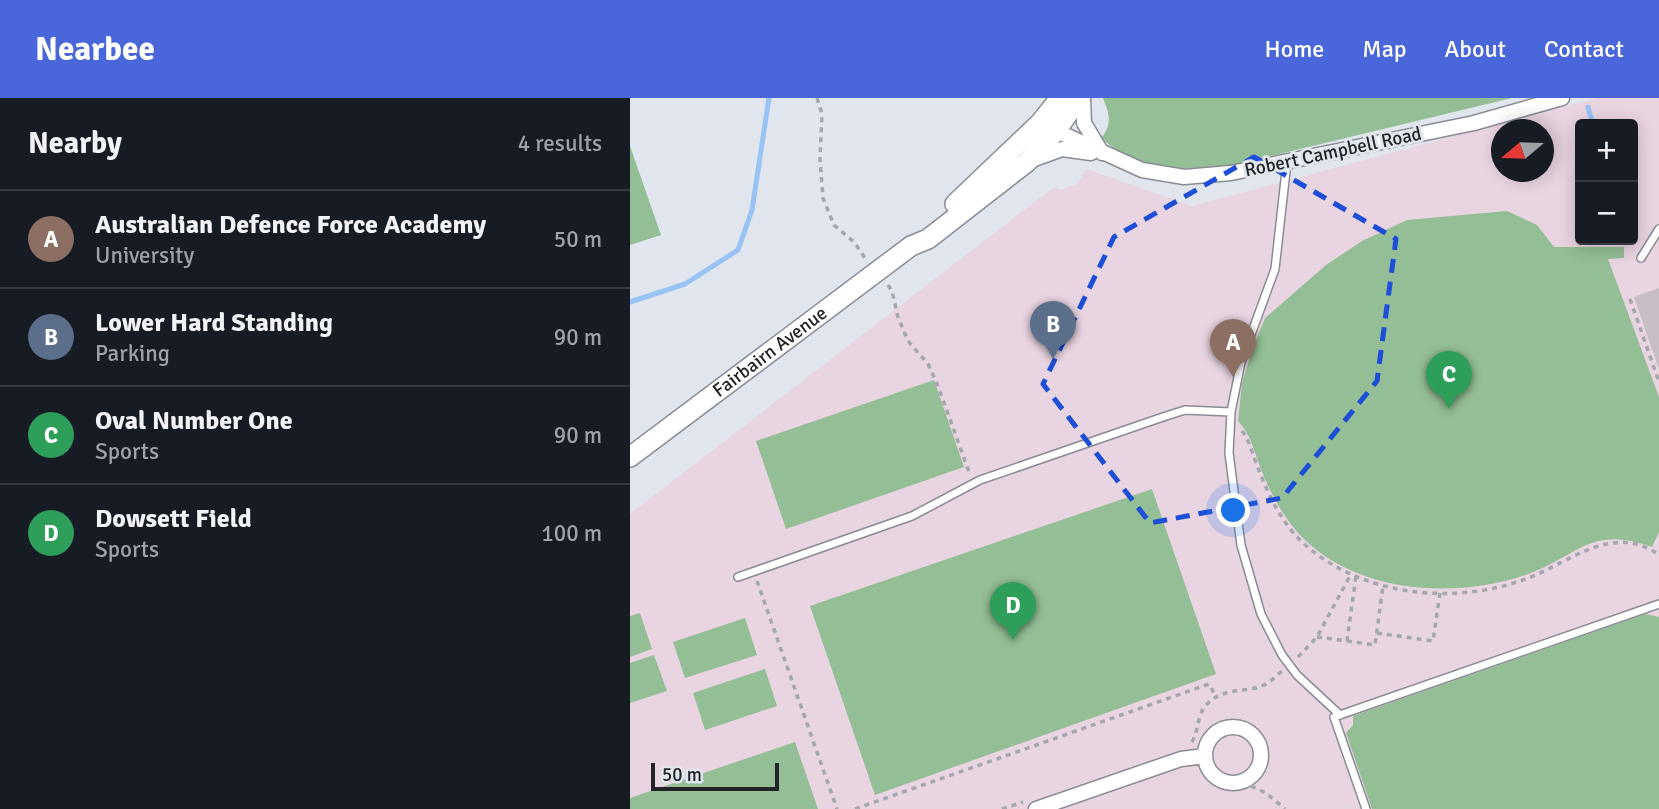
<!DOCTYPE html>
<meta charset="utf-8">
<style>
body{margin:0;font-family:Signika,sans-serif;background:#242831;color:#f1f3f6}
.controls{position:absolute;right:21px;top:21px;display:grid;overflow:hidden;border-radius:7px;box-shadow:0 4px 18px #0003}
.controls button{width:63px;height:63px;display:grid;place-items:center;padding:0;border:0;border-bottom:2px solid #363941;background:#171b24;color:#f1f3f6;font:35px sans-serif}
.compass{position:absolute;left:861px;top:21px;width:63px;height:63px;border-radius:50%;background:#171b24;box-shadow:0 4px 18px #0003;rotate:251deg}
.scale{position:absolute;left:21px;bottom:18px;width:128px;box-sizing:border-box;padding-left:7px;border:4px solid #232427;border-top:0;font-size:19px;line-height:24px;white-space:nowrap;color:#232427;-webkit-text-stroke:5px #e1e5ee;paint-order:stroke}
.you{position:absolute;left:604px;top:413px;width:24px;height:24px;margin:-18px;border:5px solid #fff;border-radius:50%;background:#1a73e8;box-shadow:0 0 0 10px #1a73e833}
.badge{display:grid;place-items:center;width:46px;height:46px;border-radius:50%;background:#4966da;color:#fff;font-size:23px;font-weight:700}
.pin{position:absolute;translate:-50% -58px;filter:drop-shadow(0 2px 4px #0008)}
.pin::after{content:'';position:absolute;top:37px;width:24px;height:21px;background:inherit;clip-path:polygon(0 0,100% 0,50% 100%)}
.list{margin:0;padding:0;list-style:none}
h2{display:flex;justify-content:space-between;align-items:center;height:91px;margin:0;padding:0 28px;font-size:30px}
h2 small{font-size:23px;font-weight:400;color:#9ea1a6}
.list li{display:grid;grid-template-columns:46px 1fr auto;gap:21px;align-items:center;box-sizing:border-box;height:98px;padding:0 28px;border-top:2px solid #363941}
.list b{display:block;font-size:26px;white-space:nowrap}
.list p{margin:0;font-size:23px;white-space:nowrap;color:#9ea1a6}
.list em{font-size:23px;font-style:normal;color:#9ea1a6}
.map{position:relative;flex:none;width:1029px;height:711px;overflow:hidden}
header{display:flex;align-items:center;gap:42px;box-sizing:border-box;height:98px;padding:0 35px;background:#4966da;color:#fff}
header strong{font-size:33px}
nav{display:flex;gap:38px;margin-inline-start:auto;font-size:24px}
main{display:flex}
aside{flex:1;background:#171b24}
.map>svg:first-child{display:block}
</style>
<header>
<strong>Nearbee</strong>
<nav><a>Home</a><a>Map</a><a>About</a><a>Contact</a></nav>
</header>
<main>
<aside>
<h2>Nearby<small>4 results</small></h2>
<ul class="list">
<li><span class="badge" style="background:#8d6e63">A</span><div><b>Australian Defence Force Academy</b><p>University</p></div><em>50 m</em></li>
<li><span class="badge" style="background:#5c6f8a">B</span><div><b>Lower Hard Standing</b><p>Parking</p></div><em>90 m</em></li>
<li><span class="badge" style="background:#2e9e5b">C</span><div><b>Oval Number One</b><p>Sports</p></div><em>90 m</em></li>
<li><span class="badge" style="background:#2e9e5b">D</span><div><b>Dowsett Field</b><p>Sports</p></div><em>100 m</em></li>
</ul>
</aside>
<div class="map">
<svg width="1029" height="711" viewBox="0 0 1029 711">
<rect width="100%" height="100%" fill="#e1e5ee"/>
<!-- education -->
<path fill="#e9d4e1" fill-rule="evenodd" d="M967,0H1029V711H0V416L424,89L431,92L447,86L456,71L562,108ZM950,26H1003V142H950ZM872,32H914V74H872Z"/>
<!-- green -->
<path fill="#94be95" d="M473,0H882L591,70C549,73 504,70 471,40C483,26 479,15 473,0Z
M0,48L31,137L0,147Z
M877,113L907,127L924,149H994V160L978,161L1029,299V434L1022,449C960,427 950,457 898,476C827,501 733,496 676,443C654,422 639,393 629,366C623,349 620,336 608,323L612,285L623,249L635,220L696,167L732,143L777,122Z
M304,282L334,369L156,431L126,343Z
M522,391L586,576L245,697L180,508Z
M10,515L22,551L0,559V518Z
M1015,516L1029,519V711H742L716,635L723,627V618Z
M115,520L127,557L55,580L43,544Z
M24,557L37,593L0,605V565Z
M135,571L147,608L75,632L63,595Z
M165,644L188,711H0V700Z"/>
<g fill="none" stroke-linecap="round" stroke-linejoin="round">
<!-- stream -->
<path stroke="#9ac3f5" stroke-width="5" d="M958,9L963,26
M0,204L55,186L108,152L122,112L139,0"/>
</g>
<!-- building -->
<path fill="#c6bec4" d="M1029,190V271L1004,199Z"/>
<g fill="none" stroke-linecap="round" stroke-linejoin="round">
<defs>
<path id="service" d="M657,64L645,171L611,264L601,314L599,355L611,447L631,516L652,557L667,577L710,617
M1011,160L1029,131
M108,479L282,418L350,382L536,318L555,312L601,314
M736,711L704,619L1029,506"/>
<path id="minor" d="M453,0L454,25L472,55
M420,30L512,72L554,79L601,75L844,25L932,0
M399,63L432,51L461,55
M575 657a28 28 0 1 1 56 0a28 28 0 1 1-56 0Z
M406,711L551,661L575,658"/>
<g id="secondary">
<path d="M325,106L410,25L430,0"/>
<path id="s1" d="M0,359L281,148L298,141L397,64L426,33L449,0"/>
</g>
</defs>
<!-- service casing -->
<use href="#service" stroke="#898c95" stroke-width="10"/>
<!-- minor casing -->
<use href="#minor" stroke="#898c95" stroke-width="17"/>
<!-- secondary casing -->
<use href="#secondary" stroke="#898c95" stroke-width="22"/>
<!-- path -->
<path stroke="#a4a7ae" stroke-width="3.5" stroke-dasharray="5 5" stroke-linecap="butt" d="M187,0L192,16L190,61L193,100L204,127L224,144L235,160
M258,187L262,193L268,219L278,243L298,266L308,288L339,374
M1000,201L1029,284
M612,333C620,343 622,355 627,367C637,394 649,420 669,441C725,496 817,508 890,483C935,469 981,422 1029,457
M127,483L207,711
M747,535L803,543L810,495
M687,539L717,543L726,478
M717,543L745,547L753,488
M668,559L687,539L721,476
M562,644C569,632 567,617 576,607C594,588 613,596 634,587C641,584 646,578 652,573
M621,688L636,695L655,711
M225,711L579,586L586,599
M372,711L393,704"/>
<!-- service -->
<use href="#service" stroke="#fff" stroke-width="7"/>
<!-- minor -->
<use href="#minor" stroke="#fff" stroke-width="14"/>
<!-- secondary -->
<use href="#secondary" stroke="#fff" stroke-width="19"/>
</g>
<!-- marked area -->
<path fill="none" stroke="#1d4ed8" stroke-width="5" stroke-dasharray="14 9" stroke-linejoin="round" d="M624,59L766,141L747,283L652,400L520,425L413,286L484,139Z"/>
<g text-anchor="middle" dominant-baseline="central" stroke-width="6" stroke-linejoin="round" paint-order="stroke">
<!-- street labels -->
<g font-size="19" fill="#232427" stroke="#e1e5ee">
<text transform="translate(703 54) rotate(-12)">Robert Campbell Road</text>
<text stroke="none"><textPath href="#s1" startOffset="175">Fairbairn Avenue</textPath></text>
</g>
</g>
</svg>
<div class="controls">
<button>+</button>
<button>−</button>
</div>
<svg class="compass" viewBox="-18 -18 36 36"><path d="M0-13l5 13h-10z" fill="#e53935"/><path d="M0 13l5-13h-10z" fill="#9ea1a6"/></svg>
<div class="scale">50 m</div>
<div class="you"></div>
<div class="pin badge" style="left:603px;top:279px;background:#8d6e63">A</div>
<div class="pin badge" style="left:423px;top:261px;background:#5c6f8a">B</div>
<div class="pin badge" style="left:819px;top:311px;background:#2e9e5b">C</div>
<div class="pin badge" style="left:383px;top:542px;background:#2e9e5b">D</div>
</div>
</main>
